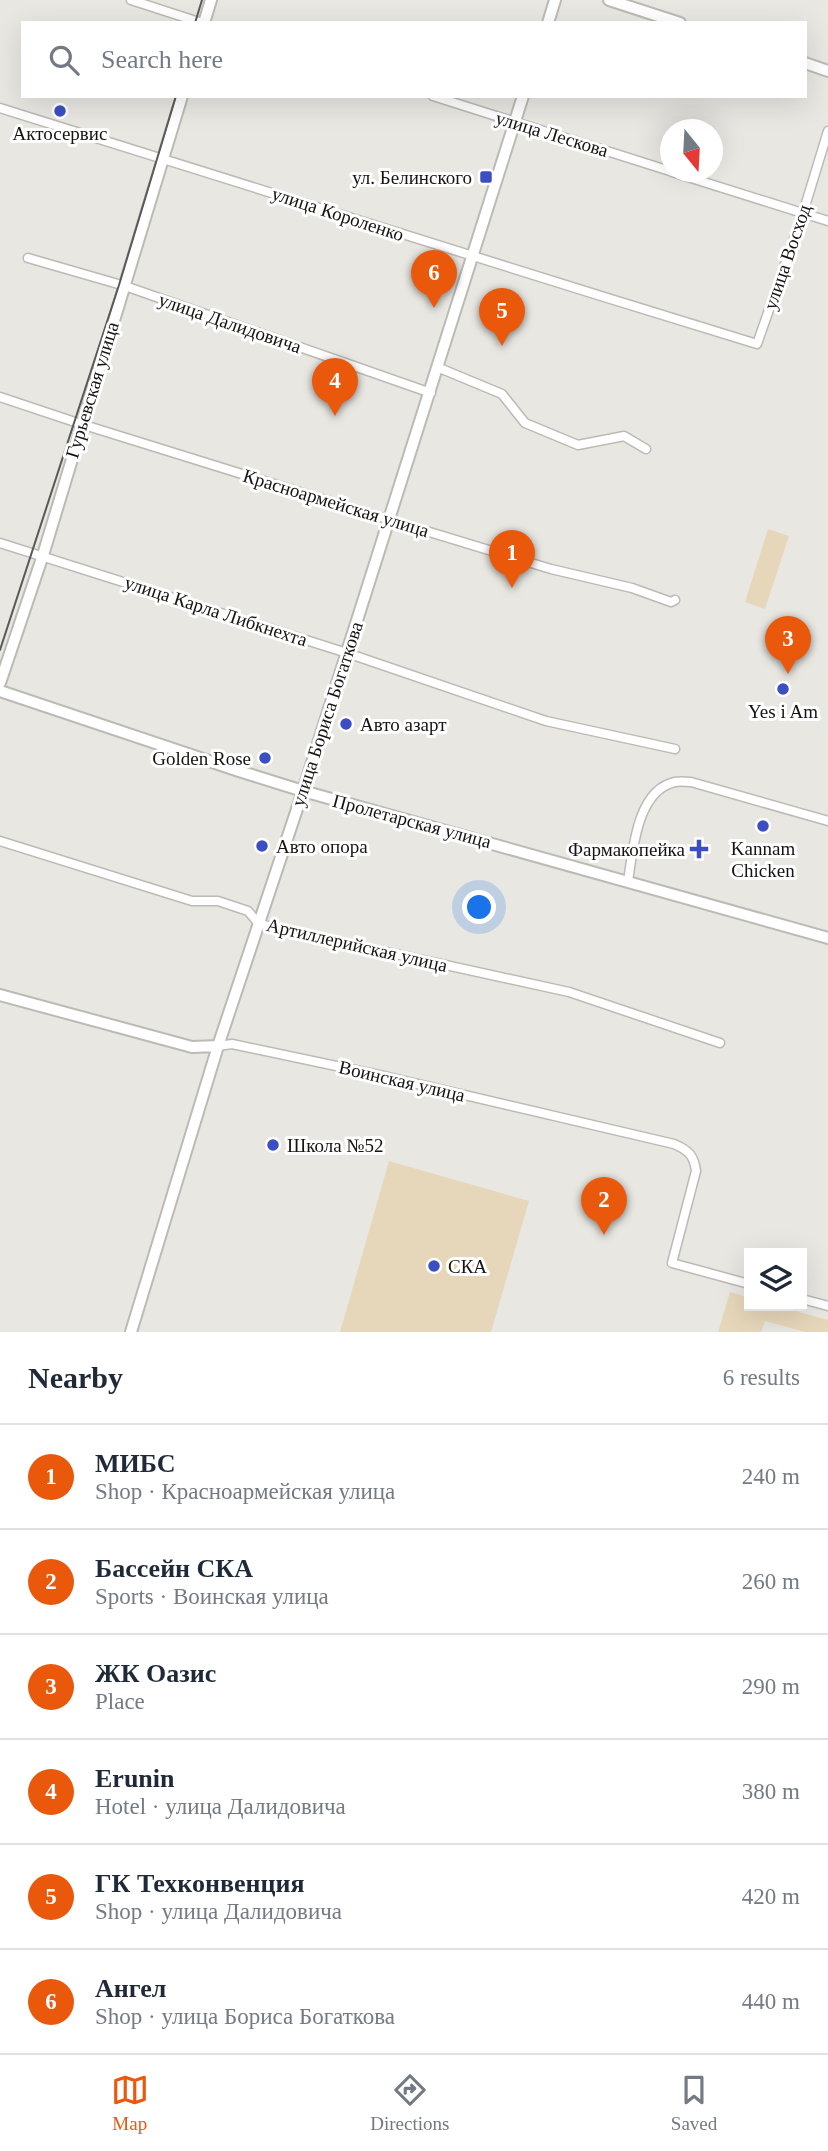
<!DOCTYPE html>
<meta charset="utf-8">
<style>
body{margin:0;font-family:"Times New Roman",serif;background:#f2f2f3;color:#1f2937}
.controls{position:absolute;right:21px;bottom:21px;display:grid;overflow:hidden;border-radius:0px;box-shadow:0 7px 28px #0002}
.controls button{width:63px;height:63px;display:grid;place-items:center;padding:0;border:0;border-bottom:2px solid #e0e1e3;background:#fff;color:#1f2937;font:35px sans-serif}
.compass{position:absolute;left:660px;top:119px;width:63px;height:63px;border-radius:50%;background:#fff;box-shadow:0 7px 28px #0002;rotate:162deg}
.you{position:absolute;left:480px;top:908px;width:24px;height:24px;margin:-18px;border:5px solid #fff;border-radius:50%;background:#1a73e8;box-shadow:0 0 0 10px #1a73e833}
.badge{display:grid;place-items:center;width:46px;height:46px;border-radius:50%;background:#ea580c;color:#fff;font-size:23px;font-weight:700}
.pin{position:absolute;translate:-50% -58px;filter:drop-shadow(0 2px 4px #0008)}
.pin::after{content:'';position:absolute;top:37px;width:24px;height:21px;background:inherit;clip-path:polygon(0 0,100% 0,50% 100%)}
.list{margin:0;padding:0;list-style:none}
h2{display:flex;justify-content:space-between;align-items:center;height:91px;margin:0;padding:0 28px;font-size:30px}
h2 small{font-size:23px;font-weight:400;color:#747a83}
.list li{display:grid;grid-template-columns:46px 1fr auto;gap:21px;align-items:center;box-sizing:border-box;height:105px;padding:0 28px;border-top:2px solid #e0e1e3}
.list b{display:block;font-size:26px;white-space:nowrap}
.list p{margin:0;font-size:23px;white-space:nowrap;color:#747a83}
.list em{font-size:23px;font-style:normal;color:#747a83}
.icon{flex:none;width:38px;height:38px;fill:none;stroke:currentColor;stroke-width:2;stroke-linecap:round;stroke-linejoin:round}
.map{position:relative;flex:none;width:828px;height:1332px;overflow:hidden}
.search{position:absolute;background:#fff;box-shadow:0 7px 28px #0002;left:21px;right:21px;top:21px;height:77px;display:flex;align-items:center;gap:18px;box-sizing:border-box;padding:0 24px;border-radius:0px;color:#747a83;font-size:26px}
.sheet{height:721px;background:#fff}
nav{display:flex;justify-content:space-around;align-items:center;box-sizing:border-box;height:98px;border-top:2px solid #e0e1e3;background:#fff;font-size:19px;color:#747a83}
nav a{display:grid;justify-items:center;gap:4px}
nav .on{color:#ea580c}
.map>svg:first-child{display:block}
</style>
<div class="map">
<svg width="828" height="1332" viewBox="0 0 828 1332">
<rect width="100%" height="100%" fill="#e9e7e2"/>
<!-- green -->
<path fill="#e7d7ba" d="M768,529L789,536L765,609L745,602Z
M389,1161L529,1201L491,1332H340Z
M730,1292L749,1298V1306H777L828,1320V1332H805L765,1321L761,1332H718Z"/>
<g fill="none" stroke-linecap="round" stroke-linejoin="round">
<defs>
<path id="street" d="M131,0L202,23
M433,96L670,171
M0,108C252,186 504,267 757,344L803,213L828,131
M672,172L828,221
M28,258L125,286L431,393
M437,367L502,394L525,423L578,445L624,436L646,449
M0,397L81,424L390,520L551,569L632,588L671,602L675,600
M0,543L347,653L546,721L675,749
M0,841L192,901H218L248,911L259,924L569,992L720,1043
M628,881C633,850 637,790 675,782C680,781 686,782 691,782L828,821
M218,1046L232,1044L379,1075L674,1144C688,1150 694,1155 696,1171L672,1263L749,1284
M802,1299L828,1306"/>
<path id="secondary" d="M609,0L680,23
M204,23L211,0
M548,23L555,0
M805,63L828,71
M0,683L43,555L182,96
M0,691L239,771L303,791L828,938
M0,995L192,1047L218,1046
M131,1332L218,1046L303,791L523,96"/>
</defs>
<!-- street casing -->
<use href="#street" stroke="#bdbab6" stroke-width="11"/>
<!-- secondary casing -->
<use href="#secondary" stroke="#bdbab6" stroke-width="14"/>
<!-- street -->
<use href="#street" stroke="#fff" stroke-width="8"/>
<!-- secondary -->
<use href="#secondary" stroke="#fff" stroke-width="10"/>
<!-- tram -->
<path stroke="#5a5957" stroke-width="2" d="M195,23L202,0
M0,650L119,285L176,96"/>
</g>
<!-- markers -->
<g fill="#3c4fc2" stroke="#fff" stroke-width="2.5">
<circle cx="60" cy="111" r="7"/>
<rect x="479" y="170" width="14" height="14" rx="3.5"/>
<circle cx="783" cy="689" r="7"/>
<circle cx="346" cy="724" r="7"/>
<circle cx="265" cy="758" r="7"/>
<circle cx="763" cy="826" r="7"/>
<circle cx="262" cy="846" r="7"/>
<path d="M695.5 838.5h7v7h7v7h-7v7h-7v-7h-7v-7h7z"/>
<circle cx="273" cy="1145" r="7"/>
<circle cx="434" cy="1266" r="7"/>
</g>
<g text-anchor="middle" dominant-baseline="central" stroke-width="6" stroke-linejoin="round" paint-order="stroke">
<!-- poi labels -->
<g font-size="19" fill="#151413" stroke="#fff" text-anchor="start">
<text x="60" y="133" text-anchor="middle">Актосервис</text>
<text x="472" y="177" text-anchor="end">ул. Белинского</text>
<text x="783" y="711" text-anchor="middle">Yes i Am</text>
<text x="360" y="724">Авто азарт</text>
<text x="251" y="758" text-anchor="end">Golden Rose</text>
<text x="276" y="846">Авто опора</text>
<text x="763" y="848" text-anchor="middle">Kannam<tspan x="763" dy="22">Chicken</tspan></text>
<text x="685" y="849" text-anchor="end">Фармакопейка</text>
<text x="287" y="1145">Школа №52</text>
<text x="448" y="1266">СКА</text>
</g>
<!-- street labels -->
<g font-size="19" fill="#151413" stroke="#fff">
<text transform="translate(552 134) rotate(17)">улица Лескова</text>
<text transform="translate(338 214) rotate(18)">улица Короленко</text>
<text transform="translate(787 257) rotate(-71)">улица Восход</text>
<text transform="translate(230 323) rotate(19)">улица Далидовича</text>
<text transform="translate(92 390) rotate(-73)">Гурьевская улица</text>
<text transform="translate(336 503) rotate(17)">Красноармейская улица</text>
<text transform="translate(216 611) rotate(18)">улица Карла Либкнехта</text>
<text transform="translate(327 714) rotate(-72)">улица Бориса Богаткова</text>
<text transform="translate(412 821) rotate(15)">Пролетарская улица</text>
<text transform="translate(357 945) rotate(13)">Артиллерийская улица</text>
<text transform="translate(402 1081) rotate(13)">Воинская улица</text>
</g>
</g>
</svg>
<div class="controls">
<button><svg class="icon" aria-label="layers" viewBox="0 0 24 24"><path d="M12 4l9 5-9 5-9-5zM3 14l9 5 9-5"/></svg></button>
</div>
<svg class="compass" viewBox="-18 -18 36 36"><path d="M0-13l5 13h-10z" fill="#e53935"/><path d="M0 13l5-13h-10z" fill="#747a83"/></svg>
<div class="you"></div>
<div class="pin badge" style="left:512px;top:588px">1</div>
<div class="pin badge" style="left:604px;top:1235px">2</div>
<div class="pin badge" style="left:788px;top:674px">3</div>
<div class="pin badge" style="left:335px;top:416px">4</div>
<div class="pin badge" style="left:502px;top:346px">5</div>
<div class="pin badge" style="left:434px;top:308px">6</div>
<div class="search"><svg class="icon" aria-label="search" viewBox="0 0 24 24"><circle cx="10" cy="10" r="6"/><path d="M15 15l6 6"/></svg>Search here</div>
</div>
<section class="sheet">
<h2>Nearby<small>6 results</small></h2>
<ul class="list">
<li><span class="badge">1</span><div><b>МИБС</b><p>Shop · Красноармейская улица</p></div><em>240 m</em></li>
<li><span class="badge">2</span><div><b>Бассейн СКА</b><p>Sports · Воинская улица</p></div><em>260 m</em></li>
<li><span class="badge">3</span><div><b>ЖК Оазис</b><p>Place</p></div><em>290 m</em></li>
<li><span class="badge">4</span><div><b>Erunin</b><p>Hotel · улица Далидовича</p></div><em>380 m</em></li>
<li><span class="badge">5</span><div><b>ГК Техконвенция</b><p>Shop · улица Далидовича</p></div><em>420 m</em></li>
<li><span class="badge">6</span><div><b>Ангел</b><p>Shop · улица Бориса Богаткова</p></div><em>440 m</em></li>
</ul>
</section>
<nav>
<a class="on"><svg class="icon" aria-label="map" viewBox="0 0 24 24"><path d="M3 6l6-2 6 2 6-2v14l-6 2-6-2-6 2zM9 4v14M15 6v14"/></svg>Map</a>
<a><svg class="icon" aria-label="directions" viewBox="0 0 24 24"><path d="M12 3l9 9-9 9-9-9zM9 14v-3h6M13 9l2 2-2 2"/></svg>Directions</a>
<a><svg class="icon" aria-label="saved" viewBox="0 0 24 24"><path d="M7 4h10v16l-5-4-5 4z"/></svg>Saved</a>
</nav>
